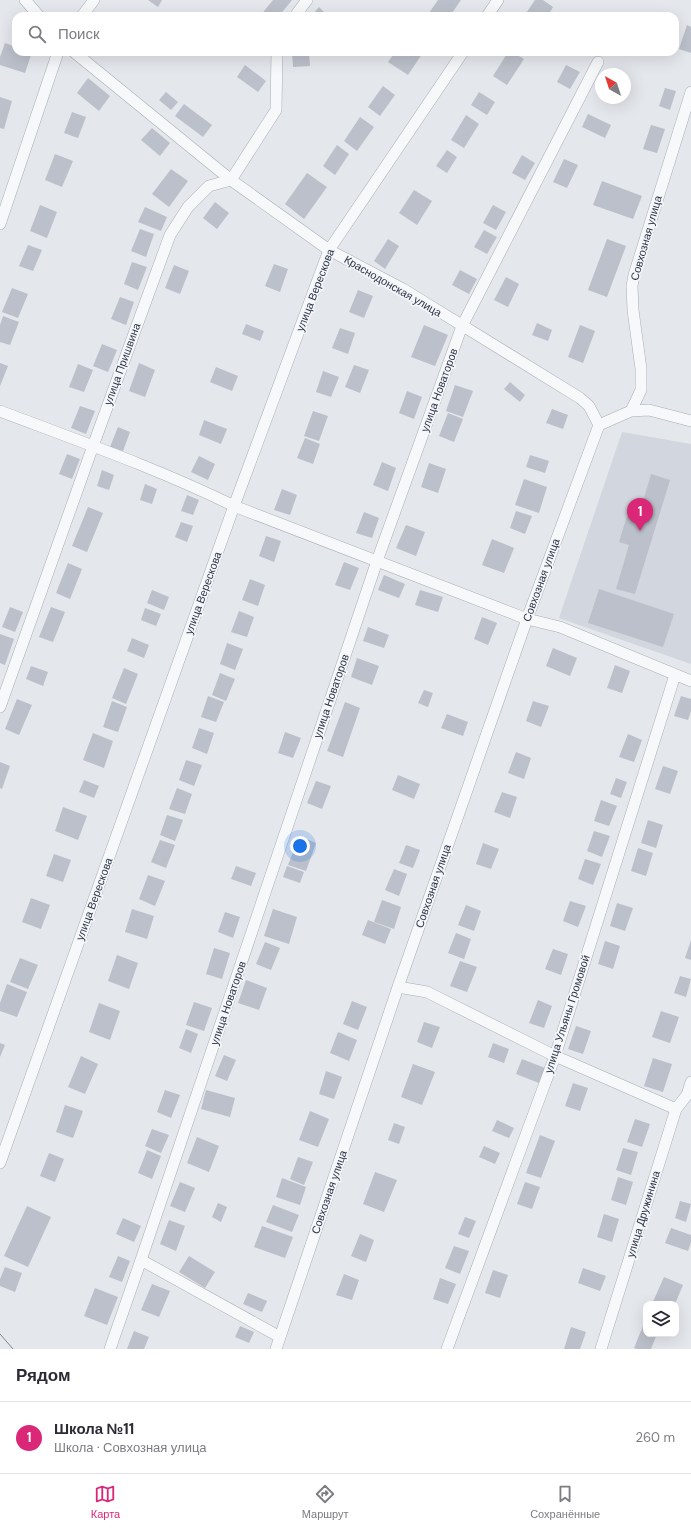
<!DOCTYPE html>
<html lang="ru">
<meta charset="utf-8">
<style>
body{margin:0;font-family:"DM Sans",sans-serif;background:#f7f7f7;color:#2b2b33}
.controls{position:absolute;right:12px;bottom:12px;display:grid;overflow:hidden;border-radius:8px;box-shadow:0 4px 16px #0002}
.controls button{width:36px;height:36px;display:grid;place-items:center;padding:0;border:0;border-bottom:1px solid #e1e1e2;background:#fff;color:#2b2b33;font:20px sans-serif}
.compass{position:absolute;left:595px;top:68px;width:36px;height:36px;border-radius:50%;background:#fff;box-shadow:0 4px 16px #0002;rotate:321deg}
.you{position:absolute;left:300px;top:846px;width:14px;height:14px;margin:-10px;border:3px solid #fff;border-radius:50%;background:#1a73e8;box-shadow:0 0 0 6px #1a73e833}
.badge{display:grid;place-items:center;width:26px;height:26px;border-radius:50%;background:#db2777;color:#fff;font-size:13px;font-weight:700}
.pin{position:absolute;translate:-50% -33px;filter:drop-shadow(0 1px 2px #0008)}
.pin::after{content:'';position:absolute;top:21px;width:14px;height:12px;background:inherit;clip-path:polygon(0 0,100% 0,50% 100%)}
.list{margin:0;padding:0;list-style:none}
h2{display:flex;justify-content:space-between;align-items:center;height:52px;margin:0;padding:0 16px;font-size:17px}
h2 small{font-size:13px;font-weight:400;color:#7c7c81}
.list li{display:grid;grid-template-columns:26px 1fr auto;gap:12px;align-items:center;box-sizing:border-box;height:72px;padding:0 16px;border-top:1px solid #e1e1e2}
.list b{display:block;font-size:15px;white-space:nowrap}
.list p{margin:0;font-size:13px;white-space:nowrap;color:#7c7c81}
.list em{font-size:13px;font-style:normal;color:#7c7c81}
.icon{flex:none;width:22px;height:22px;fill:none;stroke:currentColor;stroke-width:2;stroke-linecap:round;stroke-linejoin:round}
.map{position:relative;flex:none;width:691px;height:1349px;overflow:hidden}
.search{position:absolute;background:#fff;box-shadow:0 4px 16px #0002;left:12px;right:12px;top:12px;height:44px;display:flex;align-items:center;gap:10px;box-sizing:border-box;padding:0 14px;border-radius:12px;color:#7c7c81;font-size:15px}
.sheet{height:124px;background:#fff}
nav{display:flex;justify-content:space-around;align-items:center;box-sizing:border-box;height:56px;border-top:1px solid #e1e1e2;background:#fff;font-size:11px;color:#7c7c81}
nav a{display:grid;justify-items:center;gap:2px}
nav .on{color:#db2777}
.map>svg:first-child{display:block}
</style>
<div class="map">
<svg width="691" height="1349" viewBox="0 0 691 1349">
<rect width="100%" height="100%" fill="#e4e7ec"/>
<!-- built -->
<path fill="#d2d6de" d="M622,432L691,444V664L559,618Z"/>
<!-- building -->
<path fill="#bbc0ca" d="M148,0H162L158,7Z
M273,0H292L279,16H260Z
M438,0H461L450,16H433L429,13Z
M535,0H543L553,7L548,16H524Z
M319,7L328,16H311Z
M687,25L691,27V53L679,49Z
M5,43L16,47V52H32L25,73L0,65V57Z
M292,52H309L310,66L293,67Z
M395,52H419L422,54L408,75L388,62Z
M508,52H512L524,59L507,85L493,76Z
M245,65L266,81L258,92L237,77Z
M566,65L580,72L570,89L557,82Z
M88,78L110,96L99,111L77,93Z
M383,86L395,95L380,116L368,107Z
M665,88L676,91L670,110L659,106Z
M166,92L178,102L171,110L159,100Z
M479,92L495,102L487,115L471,105Z
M0,97L12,101L4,129L0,128Z
M184,104L212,125L203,137L175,116Z
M72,112L86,117L78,138L64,133Z
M588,114L611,125L605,138L582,127Z
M466,115L479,124L464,148L451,140Z
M360,117L374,127L357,151L344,141Z
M651,125L665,129L657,153L643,149Z
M152,128L170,143L160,156L141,140Z
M337,145L349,154L335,175L323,166Z
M447,150L457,157L447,173L436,166Z
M55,154L73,161L62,187L45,180Z
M522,155L535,163L525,180L512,173Z
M564,159L578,165L567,188L553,182Z
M171,169L188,181L169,207L152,194Z
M307,173L327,187L304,219L285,204Z
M602,181L642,196L633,219L593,205Z
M414,190L432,201L417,225L399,213Z
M215,202L229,213L217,229L203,218Z
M40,205L57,212L47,238L30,231Z
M493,205L506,212L496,230L483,223Z
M145,207L167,217L161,231L138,222Z
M140,229L154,234L146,257L131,251Z
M484,230L497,237L487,254L474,247Z
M388,239L399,246L385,269L374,261Z
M607,239L626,246L607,297L588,290Z
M28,245L42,250L33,271L19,266Z
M132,262L147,267L138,290L124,284Z
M274,264L288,269L280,292L265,286Z
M174,265L189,271L180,294L165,288Z
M460,270L477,279L469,294L452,285Z
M506,277L519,284L508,307L494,300Z
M12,288L28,294L18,318L2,312Z
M358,290L373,296L364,318L349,312Z
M120,297L134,302L126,325L111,319Z
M3,316L19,322L10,345L0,342V325Z
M537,323L552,330L548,341L532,335Z
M246,324L264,331L260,341L242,334Z
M424,325L448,335L435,366L411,357Z
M580,325L595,331L583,363L568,357Z
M340,328L355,333L348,354L332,348Z
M102,344L117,350L108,372L93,366Z
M0,363L8,366L0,386Z
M139,363L155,370L145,397L129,391Z
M78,364L93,370L84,392L69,387Z
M354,365L369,370L360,393L345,387Z
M216,367L238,376L232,391L210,382Z
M323,371L339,377L331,397L316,392Z
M510,382L525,395L520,402L504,389Z
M455,385L473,391L463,417L446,411Z
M407,391L422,397L414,419L399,413Z
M80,406L95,411L86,434L71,428Z
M552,409L568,415L563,429L546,423Z
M313,411L328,416L319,441L304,436Z
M448,413L463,419L454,442L439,436Z
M204,420L227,429L221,444L199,435Z
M118,427L130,432L123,451L110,447Z
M305,438L320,444L313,464L297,458Z
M67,454L80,459L72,479L59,474Z
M530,455L549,461L545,473L526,467Z
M199,456L215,464L208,480L191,472Z
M382,462L396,468L388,491L373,485Z
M429,463L446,469L438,493L421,487Z
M102,470L114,475L109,490L97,486Z
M651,474L670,480L635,594L616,589L629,545L619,542L627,516L638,519Z
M524,479L547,487L539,513L515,505Z
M145,484L157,489L152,504L140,500Z
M282,489L297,495L290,515L274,510Z
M187,495L199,500L193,515L181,511Z
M88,507L103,513L87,552L72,546Z
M516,511L532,516L525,534L510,528Z
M364,512L379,518L372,538L356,533Z
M181,522L193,526L187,542L175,537Z
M406,525L425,532L416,556L396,548Z
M266,536L281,541L274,562L259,556Z
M492,539L514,548L504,573L482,565Z
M344,562L359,568L350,590L335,585Z
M68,563L82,569L70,599L56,593Z
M384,575L405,584L399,598L378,590Z
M250,579L265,585L258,606L242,600Z
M599,589L674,614L663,647L588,623Z
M152,590L169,597L164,610L147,603Z
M420,590L443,597L438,612L415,605Z
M10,607L23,612L15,632L2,627Z
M51,607L65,612L53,642L39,637Z
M145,608L161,614L156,626L141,620Z
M239,611L254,617L247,637L231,632Z
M482,617L497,623L488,645L474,639Z
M368,627L389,635L384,648L363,641Z
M0,634L14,639L5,665L0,663Z
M132,638L149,645L144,658L127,651Z
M227,643L243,649L235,670L220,664Z
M553,648L577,658L570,676L546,666Z
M357,658L379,666L372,685L351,677Z
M615,665L630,671L622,693L607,688Z
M31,666L48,672L43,686L26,679Z
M124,668L138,674L126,704L112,698Z
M220,673L235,679L226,701L212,695Z
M424,690L433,693L428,707L418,703Z
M208,696L224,702L216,722L201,717Z
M681,696L691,699V711L688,720L674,716Z
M17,699L32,705L19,735L5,729Z
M112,701L127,707L118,732L103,727Z
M533,701L549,706L541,727L526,721Z
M345,702L360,708L343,757L327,751Z
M447,714L468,722L463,736L441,728Z
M199,728L214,733L207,754L192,748Z
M285,732L301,738L293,758L278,753Z
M93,733L113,741L104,768L83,760Z
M628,734L642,740L634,762L619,757Z
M516,752L531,758L524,779L508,773Z
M186,760L202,765L194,786L179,780Z
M0,762L10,766L2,789L0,788Z
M663,766L678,771L670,794L655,789Z
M398,775L420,784L414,799L392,790Z
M616,778L627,782L621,798L610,794Z
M84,780L99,786L94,798L79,792Z
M316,781L331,786L322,809L307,803Z
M177,788L192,794L185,814L169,809Z
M502,792L517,797L510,818L494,812Z
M601,800L617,806L609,826L594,821Z
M63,807L87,816L78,840L55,831Z
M167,815L183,820L175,841L160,835Z
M648,820L663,825L656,848L641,843Z
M594,831L610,836L602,857L587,851Z
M299,836L316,843L306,871L288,865Z
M160,840L175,845L166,868L151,862Z
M483,843L499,849L491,869L476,864Z
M406,845L420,850L413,868L399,863Z
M638,848L653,853L646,876L631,871Z
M54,854L71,860L63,882L46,876Z
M585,859L601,864L593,885L578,879Z
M236,866L256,873L251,886L231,879Z
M287,866L304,872L300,883L283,877Z
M394,869L407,874L399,896L385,890Z
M148,875L165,881L155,906L139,899Z
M31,898L50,905L41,929L22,922Z
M382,900L401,907L394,929L374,922Z
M570,901L586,906L578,927L563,921Z
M617,903L633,908L625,931L610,926Z
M466,905L481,911L474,931L458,925Z
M132,909L154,916L147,939L125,932Z
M273,909L297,917L289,944L264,936Z
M225,912L240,917L233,938L218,932Z
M368,920L391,929L385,944L362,935Z
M456,933L471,939L464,959L448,953Z
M691,940V960L685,958Z
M605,941L620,946L613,969L598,964Z
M265,942L280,948L271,970L256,964Z
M214,948L230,953L222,979L206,974Z
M553,949L568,954L561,975L545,969Z
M117,955L138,963L129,989L108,981Z
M20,958L38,965L28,989L10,982Z
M460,961L477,967L467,992L450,986Z
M680,976L691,979L686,997L674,993Z
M246,980L267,988L259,1010L238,1003Z
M7,984L27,992L17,1017L0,1011V1003Z
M538,1000L552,1006L544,1028L529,1023Z
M352,1001L367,1007L358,1030L343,1024Z
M194,1002L212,1008L204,1031L186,1025Z
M99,1003L120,1011L110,1040L89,1032Z
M661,1011L679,1017L670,1043L652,1037Z
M424,1022L440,1027L432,1048L417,1042Z
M576,1026L591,1031L583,1054L568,1049Z
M186,1029L198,1034L191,1053L179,1048Z
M338,1032L357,1040L349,1061L330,1053Z
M0,1043L5,1045L0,1057Z
M493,1043L509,1049L504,1063L488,1057Z
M224,1055L236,1060L227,1081L215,1076Z
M81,1056L98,1064L85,1094L68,1087Z
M653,1058L672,1064L663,1092L644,1086Z
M522,1059L545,1068L539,1083L516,1074Z
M413,1064L435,1072L422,1105L401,1097Z
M326,1071L342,1077L334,1099L319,1094Z
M573,1083L588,1088L580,1111L565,1106Z
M165,1090L180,1095L171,1118L157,1112Z
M206,1090L235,1098L230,1117L201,1109Z
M65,1105L83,1111L73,1138L56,1132Z
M310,1111L329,1119L318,1147L299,1140Z
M635,1119L650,1124L642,1147L627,1142Z
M497,1120L514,1128L509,1138L492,1131Z
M394,1123L405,1127L399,1144L388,1140Z
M152,1129L169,1135L161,1153L145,1146Z
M540,1135L555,1141L541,1178L526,1173Z
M197,1137L219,1146L209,1172L187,1163Z
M484,1146L500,1153L495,1164L479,1157Z
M623,1148L638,1152L631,1175L616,1170Z
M147,1150L161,1156L152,1179L138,1173Z
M49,1153L64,1159L55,1182L40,1176Z
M298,1157L313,1162L304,1185L290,1179Z
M375,1172L397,1180L384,1212L363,1204Z
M618,1177L633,1182L626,1205L611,1200Z
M282,1178L306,1187L300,1205L276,1197Z
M180,1182L195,1188L185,1212L170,1206Z
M525,1182L540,1187L532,1209L517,1204Z
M680,1201L691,1204L686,1222L675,1218Z
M218,1203L227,1207L221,1222L212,1217Z
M273,1205L299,1215L292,1232L266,1222Z
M27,1206L51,1217L28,1267L4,1256Z
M604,1214L619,1219L612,1242L597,1237Z
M465,1217L476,1221L469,1238L458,1234Z
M123,1218L141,1226L134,1242L116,1234Z
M169,1220L185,1226L176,1251L160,1244Z
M262,1226L293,1237L285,1258L254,1247Z
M671,1228L691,1235V1242L688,1251L665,1243Z
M360,1234L374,1240L366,1262L351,1256Z
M454,1246L469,1251L460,1274L445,1268Z
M118,1256L130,1261L122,1282L109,1277Z
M189,1256L215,1272L205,1288L179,1272Z
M5,1267L22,1273L15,1292L0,1286V1279Z
M583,1268L606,1276L600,1291L578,1283Z
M493,1270L508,1275L500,1298L485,1293Z
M344,1274L359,1280L352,1300L336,1295Z
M664,1277L683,1285L675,1304H652Z
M440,1278L456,1284L448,1304L433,1299Z
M152,1284L170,1291L159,1317L141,1310Z
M95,1288L118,1297L107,1325L84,1316Z
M248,1293L267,1301L262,1312L243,1304Z
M240,1326L254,1332L249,1343L235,1337Z
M643,1326L646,1327V1334H657L651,1349H637L634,1348Z
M571,1327L586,1332L580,1349H564Z
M134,1331L149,1337L144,1349H127Z"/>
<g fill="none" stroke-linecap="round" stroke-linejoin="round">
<defs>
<path id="minor" d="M25,0L39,16
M82,16L94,0
M295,16L307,0
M487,16L498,0
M74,52L231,180L329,250L403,289L580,398L589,406L599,425L631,411L649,410L691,421
M0,224L58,52
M0,411C79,441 159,469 234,506L527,619L560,627L691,681
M631,411L641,390V369L633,310L632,286L634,275L691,92
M0,707L93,446L170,235L188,207L209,186L231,180L276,110L277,52
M398,987L427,992L555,1056L676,1109
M0,1163L234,506L329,250L463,52
M141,1260L280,1337
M110,1349L141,1260L377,561L462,326L598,62
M276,1349L398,987L527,619L599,425
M447,1349L555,1056L675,675
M601,1349L676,1109L687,1095L691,1082"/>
</defs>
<!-- minor casing -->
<use href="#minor" stroke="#a9aeb7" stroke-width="12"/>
<!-- minor -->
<use href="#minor" stroke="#f7f8fa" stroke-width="11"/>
<!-- tram -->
<path stroke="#7d8696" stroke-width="1" d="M0,1334L13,1349"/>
</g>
<g text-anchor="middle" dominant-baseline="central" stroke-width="3.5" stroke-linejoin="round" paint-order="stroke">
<!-- street labels -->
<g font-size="11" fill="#2b3445" stroke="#f4f6f9">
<text transform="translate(646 238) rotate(-74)">Совхозная улица</text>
<text transform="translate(393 286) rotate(30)">Краснодонская улица</text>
<text transform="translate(315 290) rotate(-69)">улица Верескова</text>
<text transform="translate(122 364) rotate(-70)">улица Пришвина</text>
<text transform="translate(439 390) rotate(-70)">улица Новаторов</text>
<text transform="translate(541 580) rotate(-70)">Совхозная улица</text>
<text transform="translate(203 593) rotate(-70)">улица Верескова</text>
<text transform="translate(331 696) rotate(-71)">улица Новаторов</text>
<text transform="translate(433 886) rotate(-71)">Совхозная улица</text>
<text transform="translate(94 899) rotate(-70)">улица Верескова</text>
<text transform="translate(228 1003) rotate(-71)">улица Новаторов</text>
<text transform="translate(567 1014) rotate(-72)">улица Ульяны Громовой</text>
<text transform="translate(329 1192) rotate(-71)">Совхозная улица</text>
<text transform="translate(643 1214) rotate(-73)">улица Дружинина</text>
</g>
</g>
</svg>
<div class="controls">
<button><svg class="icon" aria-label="layers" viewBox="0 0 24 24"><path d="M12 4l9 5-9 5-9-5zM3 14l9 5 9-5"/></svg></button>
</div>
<svg class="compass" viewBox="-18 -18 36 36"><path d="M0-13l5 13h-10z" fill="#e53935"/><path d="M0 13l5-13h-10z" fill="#7c7c81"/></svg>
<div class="you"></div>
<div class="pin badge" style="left:640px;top:531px">1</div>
<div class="search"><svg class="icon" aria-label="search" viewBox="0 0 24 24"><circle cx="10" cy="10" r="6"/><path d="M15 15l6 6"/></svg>Поиск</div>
</div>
<section class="sheet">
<h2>Рядом<small></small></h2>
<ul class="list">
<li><span class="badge">1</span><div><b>Школа №11</b><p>Школа · Совхозная улица</p></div><em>260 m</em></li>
</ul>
</section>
<nav>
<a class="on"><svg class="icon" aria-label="map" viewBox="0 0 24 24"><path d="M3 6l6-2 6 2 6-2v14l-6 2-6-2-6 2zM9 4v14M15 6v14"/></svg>Карта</a>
<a><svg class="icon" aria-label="directions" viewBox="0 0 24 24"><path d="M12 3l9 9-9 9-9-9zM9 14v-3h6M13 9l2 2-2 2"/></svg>Маршрут</a>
<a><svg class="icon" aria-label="saved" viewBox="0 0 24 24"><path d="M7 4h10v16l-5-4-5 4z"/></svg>Сохранённые</a>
</nav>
